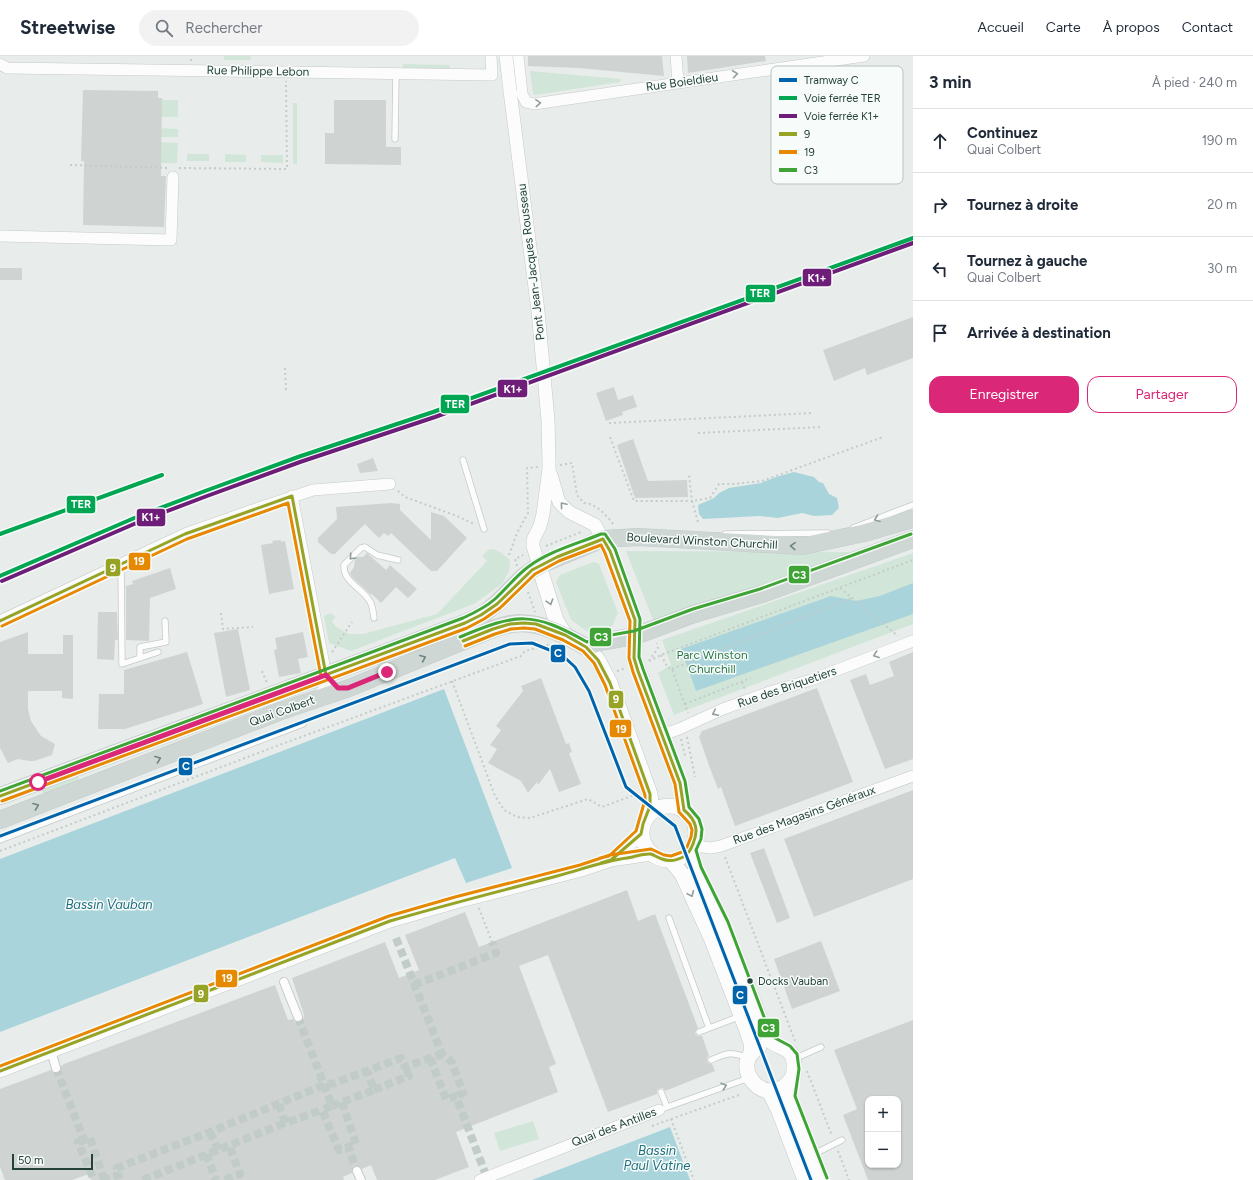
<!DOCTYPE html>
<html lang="fr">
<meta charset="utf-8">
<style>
body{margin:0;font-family:Figtree,sans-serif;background:#f2f2f3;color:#1f2937}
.controls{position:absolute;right:12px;bottom:12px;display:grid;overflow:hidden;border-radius:8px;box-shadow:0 1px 3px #0004}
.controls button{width:36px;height:36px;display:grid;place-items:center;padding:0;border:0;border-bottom:1px solid #e0e1e3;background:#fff;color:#1f2937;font:20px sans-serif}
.scale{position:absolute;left:12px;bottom:10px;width:81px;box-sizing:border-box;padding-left:4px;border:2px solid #24423a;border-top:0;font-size:11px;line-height:14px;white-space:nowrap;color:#24423a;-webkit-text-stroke:3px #f7fbf9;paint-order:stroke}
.stop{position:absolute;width:12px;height:12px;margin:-9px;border:3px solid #db2777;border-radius:50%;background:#fff}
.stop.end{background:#db2777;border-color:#fff;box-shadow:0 1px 4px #0008}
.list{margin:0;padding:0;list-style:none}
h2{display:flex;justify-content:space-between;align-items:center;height:52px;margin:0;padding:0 16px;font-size:17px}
h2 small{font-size:13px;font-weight:400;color:#747a83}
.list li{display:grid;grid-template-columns:26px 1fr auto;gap:12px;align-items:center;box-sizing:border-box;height:64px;padding:0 16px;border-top:1px solid #e0e1e3}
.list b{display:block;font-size:15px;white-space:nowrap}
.list p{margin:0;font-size:13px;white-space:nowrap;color:#747a83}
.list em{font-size:13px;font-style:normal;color:#747a83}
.actions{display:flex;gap:8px;padding:12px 16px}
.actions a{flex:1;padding:9px 0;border:1px solid #db2777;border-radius:12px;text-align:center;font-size:14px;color:#db2777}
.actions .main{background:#db2777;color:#fff}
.icon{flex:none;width:22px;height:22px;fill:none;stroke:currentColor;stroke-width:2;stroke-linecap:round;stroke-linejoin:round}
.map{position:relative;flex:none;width:913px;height:1124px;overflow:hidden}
header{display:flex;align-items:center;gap:24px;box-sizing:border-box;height:56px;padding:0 20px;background:#fff;border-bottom:1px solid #e0e1e3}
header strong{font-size:19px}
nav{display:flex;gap:22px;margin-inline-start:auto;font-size:14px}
.search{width:280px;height:36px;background:#f2f2f3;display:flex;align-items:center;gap:10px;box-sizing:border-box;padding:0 14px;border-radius:22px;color:#747a83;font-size:15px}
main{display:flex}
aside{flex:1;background:#fff}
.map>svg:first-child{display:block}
</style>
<header>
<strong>Streetwise</strong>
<div class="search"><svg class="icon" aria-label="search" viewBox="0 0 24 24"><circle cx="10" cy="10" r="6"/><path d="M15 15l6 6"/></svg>Rechercher</div>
<nav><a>Accueil</a><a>Carte</a><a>À propos</a><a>Contact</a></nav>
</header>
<main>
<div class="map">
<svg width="913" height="1124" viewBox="0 0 913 1124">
<rect width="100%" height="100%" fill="#e8edeb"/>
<!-- green -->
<path fill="#d1e6d8" d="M224,0H251L250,4H224Z
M403,8L450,9L449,13L403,12Z
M530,15L621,23L620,26L535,39L533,38Z
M160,44H178V61H160Z
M293,47H297V108H293Z
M159,72L178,73V81H158Z
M160,86L178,87L177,107H159Z
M187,98H209V105H187Z
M225,98L246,99V106H225Z
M261,99H283V107L261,106Z
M493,493L500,496L510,504L509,515L502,528L474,548L351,595L329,587L324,560L330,557L336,561L332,565L336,571L349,578H363L437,558L487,505L482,500L488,494Z
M626,495L849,496L850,499L812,513L653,564Z
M913,497V568L674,659L658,617L671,609L662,584Z
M593,506L599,508L618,557L612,570L588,576L571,564L556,526L560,519Z
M78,720L80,726L44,740L42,734Z
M533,1065L539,1083L500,1095L494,1077Z"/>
<!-- water -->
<path fill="#a9d4db" d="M794,416L814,421L819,426L823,427L829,438L837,442L839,452L832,459L814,460L802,457L778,462L759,460L703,463L699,458L698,449L714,442L719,437L729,432L761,427L776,421Z
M913,527V558L696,635L681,593L831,540L856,545L880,540Z
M444,633L512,812L466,827L455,802L0,976V803Z
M670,1071L690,1124H532Z"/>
<!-- building -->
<path fill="#cfd4d2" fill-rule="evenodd" d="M528,0H662L664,20L579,12L528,10Z
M687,0H765L766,5L688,17Z
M83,34L158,35V42H162L161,120H166L164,171L83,169L84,105H81Z
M334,44H386V91H401V109L325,108V77H334Z
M0,212H22V224H0Z
M913,261V302L867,319L865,312L834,325L823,294Z
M614,331L618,344L633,339L637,351L622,356L623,359L606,365L596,337Z
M633,383L648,425L687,424L688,441L635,442L617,389Z
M373,402L378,415L360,417L357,408Z
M391,447L400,448V454L431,484V456L444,460L467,482L437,515H431L391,477L388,480L384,477L379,482L365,468L335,498H331L318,486V482L337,463L336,451Z
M281,484V486L285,485L294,533L269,538L261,489L273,487L272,485Z
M367,497L386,514L390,509L417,533L408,542L396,531L381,547L372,538L371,539L352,521L350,517L354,511L355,504L358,501H363Z
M170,512L176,533L150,542L149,585L126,584V530L133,528L132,525Z
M98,556H117L118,584H115L114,604L97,603Z
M238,573L250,634L226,641L214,577Z
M28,576V598H63V579H73V643L62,642V635H28V653L31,665L41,680L55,688L52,699L34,705H29L18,703L8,707L0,692V586Z
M303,576L308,601L298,603L301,617L279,621L274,594L277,593L275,582Z
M187,596L203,648L125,673H98L99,638H124V614Z
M913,596V703L885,713L850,624L866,618L870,629L894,620L889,606Z
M541,622L566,688L569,687L572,696L569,697L581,728L559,736L550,713L538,729L537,726L528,737L521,725L488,707L497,693L490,689L501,674L496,670L523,635L521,630Z
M817,632L853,726L735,770L721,731L718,733L710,712L699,681L702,675Z
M913,734V823L814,861L784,783Z
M764,792L790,862L777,867L750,797Z
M627,834L638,865L655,858L698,972L695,975V978L698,980H702L709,1000L707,1002V1005L709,1008H712L715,1015L665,1035L663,1032H660L657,1034V1038L608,1056L548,899L519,910L556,1008L549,1011L558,1036L456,1076L469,1111L435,1124H377L371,1109L362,1113L358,1110H354L352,1114V1117L343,1121L344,1124H91L89,1118L72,1124H5L0,1111V1033L51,1014L54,1017H58L61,1014V1010L64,1008L275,929L288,964L293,963L295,966H300L303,964L304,959L292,922L385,886L399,922L419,914L405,879L465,856L479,891Z
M821,885L840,935L792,953L774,903Z
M913,964V1124H868L843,1059L857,1053L834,994ZM868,1043H898V1109H868Z"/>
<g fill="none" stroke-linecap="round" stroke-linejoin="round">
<!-- pedestrian-tunnel -->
<path stroke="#c1cbc8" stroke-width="8" stroke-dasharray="8 4" stroke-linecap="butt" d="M396,882L442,998L452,1006L463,1037L456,1040
M414,929L496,897L492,886
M298,961L332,1050L322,1054L339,1094L348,1091L357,1115
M430,1002L446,1043L456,1040L487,1122
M56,1012L84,1084L90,1082L104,1123
M374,1034L409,1020L405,1011
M342,1046L356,1088L348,1091
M279,1048L285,1067L322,1054
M332,1050L374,1034L367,1015
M210,1076L218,1094
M84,1084L78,1086L94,1124
M206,1098L216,1124
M102,1124L119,1119L117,1112L210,1076L324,1029L335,1027L401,1002L405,1011L442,998
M143,1124L285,1067
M225,1124L240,1118L229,1089"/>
<defs>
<path id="service" d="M395,83L396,17
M463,404L484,473
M853,472L913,449
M725,478L828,477
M121,508L122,608L158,596
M374,562C373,557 373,549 369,544C361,531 343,526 344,509L361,492L365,491L377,499L398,504
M140,602V591L166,586L165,565
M0,784L303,668
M669,862L709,972
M699,976L741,960
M794,1003L821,991
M711,1004C727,997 731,995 748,1002
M661,1036L667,1051
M659,1054L749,1022
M814,1098L842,1084"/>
<path id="pedestrian" d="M284,926L298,961
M51,995L56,1012
M357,1115L361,1124"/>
<path id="minor" d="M518,0L522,38L526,46L534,48L864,0
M676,0L678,26
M0,8L7,12L492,19L491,0
M0,180L171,184L173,121
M292,440L326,619C327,630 323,636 315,643
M0,565L185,478L250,455L313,434L390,428
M662,679L679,673L723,653L770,636L811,624L913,585
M694,790L711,792L721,790L913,720
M480,1124L659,1054"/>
<path id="tertiary" d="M510,35L538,255L548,364L549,406
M551,419L559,446L569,456L595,469L603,483
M539,510L533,490V484L540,470L543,458L549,413
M611,804L641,778
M0,1015L390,865L456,846L581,814L611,804L651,798"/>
<path id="secondary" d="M603,483L610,495L635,564L634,602L680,727L684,754
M539,510L556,564L565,579
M586,591L598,604L610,627L650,738L651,746L648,759
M642 777a27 27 0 1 1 54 0a27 27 0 1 1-54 0Z
M691,794L696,813L723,868L765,976C767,979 769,983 772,986C782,993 794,992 794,1009C795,1020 789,1029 790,1041L822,1124
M671,805L682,818L712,884L746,972L751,987L752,997
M759,991C726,1010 768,1058 792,1022
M769,1035L779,1055L805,1124"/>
<path id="primary" d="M0,740L465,567L482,559L496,548L523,521L534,513L545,507L603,483L638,481L803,490L864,477L913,463
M0,764L281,655L349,632L493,573C499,571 505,569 511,568C538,564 563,578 586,591L601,586L635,580L694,558L762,538L913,483"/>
</defs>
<!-- service casing -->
<use href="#service" stroke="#c5cac8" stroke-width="7"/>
<!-- pedestrian casing -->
<use href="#pedestrian" stroke="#c5cac8" stroke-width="10"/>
<!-- minor casing -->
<use href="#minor" stroke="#c5cac8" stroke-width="12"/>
<!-- tertiary casing -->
<use href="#tertiary" stroke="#c5cac8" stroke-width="14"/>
<!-- secondary casing -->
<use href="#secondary" stroke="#c3cbc8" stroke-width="16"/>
<!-- primary casing -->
<use href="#primary" stroke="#c3ccc9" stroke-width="18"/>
<!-- path -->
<path stroke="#c3ccca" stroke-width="2" stroke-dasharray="2 3" stroke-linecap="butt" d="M191,5L192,0
M70,109L167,112
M179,112L287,113L286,25
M285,312L286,334
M609,367L813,357
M698,377L822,371
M610,381L634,445H692L689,419
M560,409L572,407L577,439L584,447C597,448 606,459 614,469
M398,435L405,441L457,460L474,468
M698,466L692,445L710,442L719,428H734L762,425L883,381
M546,490L581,476
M509,499L517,477L528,457L527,412L538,411
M517,510L515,503L523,499
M840,532L898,580
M528,536L535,556
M221,557L223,573L253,571
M332,596L352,566
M661,599L668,612L672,613L688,657
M649,605L661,599L913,504
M649,605L658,592L657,587
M672,613L852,542
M262,615L267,627
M617,615L626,612
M452,625L495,740L504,754L517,761L530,762L588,743L602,751L637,738
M742,626L745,634
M685,648L751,622
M687,681L695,721
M681,683L685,700
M0,795L282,688L521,600L525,595L551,588
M725,801L795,985
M479,852L492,886
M807,1015L832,1080
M671,1063L739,1039
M652,1070L671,1063L694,1124
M838,1095L849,1124
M229,1123V1124"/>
<!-- service -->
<use href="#service" stroke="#fcfcfc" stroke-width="5.5"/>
<!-- pedestrian -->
<use href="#pedestrian" stroke="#fcfcfc" stroke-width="8"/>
<!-- minor -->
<use href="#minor" stroke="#fcfcfc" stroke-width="11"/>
<!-- tertiary -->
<use href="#tertiary" stroke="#fcfcfc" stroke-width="13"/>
<!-- secondary -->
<use href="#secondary" stroke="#fcfcfc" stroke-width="15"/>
<!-- primary -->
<use href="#primary" stroke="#cfd7d5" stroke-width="17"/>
<defs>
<path id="tertiary-bridge" d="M506,0L510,35
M549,413V406"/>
</defs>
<!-- tertiary-bridge casing -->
<use href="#tertiary-bridge" stroke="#c5cac8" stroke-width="14" stroke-linecap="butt"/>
<!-- tertiary-bridge -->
<use href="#tertiary-bridge" stroke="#fcfcfc" stroke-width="13"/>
<defs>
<path id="bus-1" d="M0,565L185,478L292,440L326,619
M463,585L493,573L510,568L524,567L536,568L565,579L586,591L598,604L610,627L650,738V750L643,768L641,778L611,804L601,807
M0,740L465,567L481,559L497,548L532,514L557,501L603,483L610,495L635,564L634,602L638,615L680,727L684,754C696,764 699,774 693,788C691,793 689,797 685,800C678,804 669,806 662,803C658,802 654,799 651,798C644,797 634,801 627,802C603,805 580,814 557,820C501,835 445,849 390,865L0,1015"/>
<path id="bus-2" d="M2,570L187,483L288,447L321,620
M465,590L495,578L511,573L524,572L535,573L563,584L583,595L594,607L605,629L645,739V744L636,775L609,800L600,802
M0,1010L389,860L455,841L580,809L610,799L651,793L664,799L671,800L682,796L687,791L691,781L692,774L690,768L679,756L675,728L633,616L629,602L630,565L605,497L601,489L559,505L535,518L500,552L484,563L467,572L2,745"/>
<path id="bus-3" d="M460,581C517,557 532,555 587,586L600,581L634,575L693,553L760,533L911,478
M0,735L463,562C474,557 486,551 495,543C506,533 516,520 528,511C549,495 577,488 601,478H605L615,493L640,563L639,601L643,613L685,725L689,751L699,763L702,773L701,783L696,794L701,811L728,866L769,974L775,982L790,990L797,998L799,1013L795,1040L827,1122"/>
</defs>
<!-- bus-1 casing -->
<use href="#bus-1" stroke="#f7fbf9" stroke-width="6"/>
<!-- bus-2 casing -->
<use href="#bus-2" stroke="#f7fbf9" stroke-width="6"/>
<!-- bus-3 casing -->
<use href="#bus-3" stroke="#f7fbf9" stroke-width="6"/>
<!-- bus-1 -->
<use href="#bus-1" stroke="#96a324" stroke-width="3"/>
<!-- bus-2 -->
<use href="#bus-2" stroke="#e68800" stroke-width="3"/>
<!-- bus-3 -->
<use href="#bus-3" stroke="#3fa435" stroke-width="3"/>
<defs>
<path id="rail-1" d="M0,478L162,419
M0,520L139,460L205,435L298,401L433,356L913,182"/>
<path id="rail-2" d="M2,525L141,465L207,440L300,406L435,361L913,187"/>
</defs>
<!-- rail-1 casing -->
<use href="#rail-1" stroke="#f7fbf9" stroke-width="7"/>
<!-- rail-2 casing -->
<use href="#rail-2" stroke="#f7fbf9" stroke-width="7"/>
<!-- rail-1 -->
<use href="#rail-1" stroke="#00a651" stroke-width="4"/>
<!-- rail-2 -->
<use href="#rail-2" stroke="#6e1e78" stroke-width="4"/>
<defs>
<path id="tram-1" d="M0,780L510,588L532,587L562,599L575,611L589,635L626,731L675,770L811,1124"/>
</defs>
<!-- tram-1 casing -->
<use href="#tram-1" stroke="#f7fbf9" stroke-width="6"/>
<!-- tram-1 -->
<use href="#tram-1" stroke="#0064ac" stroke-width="3"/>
</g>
<!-- one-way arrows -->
<defs><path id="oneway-chevron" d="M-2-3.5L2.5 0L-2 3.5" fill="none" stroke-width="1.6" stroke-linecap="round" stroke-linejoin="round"/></defs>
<g stroke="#909f9b">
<use href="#oneway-chevron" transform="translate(735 18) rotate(-8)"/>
<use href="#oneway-chevron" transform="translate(538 47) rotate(-4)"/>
<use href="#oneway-chevron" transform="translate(563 449) rotate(-130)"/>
<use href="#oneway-chevron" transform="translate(877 463) rotate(159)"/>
<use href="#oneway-chevron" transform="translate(352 501) rotate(133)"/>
<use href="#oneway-chevron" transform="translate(550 546) rotate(72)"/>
<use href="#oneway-chevron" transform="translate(876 599) rotate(160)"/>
<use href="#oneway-chevron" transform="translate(715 657) rotate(154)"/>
<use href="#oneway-chevron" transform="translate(691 838) rotate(66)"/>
<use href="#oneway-chevron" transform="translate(724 1030) rotate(-19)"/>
</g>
<g stroke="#718580">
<use href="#oneway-chevron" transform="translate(793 490) rotate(-177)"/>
<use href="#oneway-chevron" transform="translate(423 602) rotate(-22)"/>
<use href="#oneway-chevron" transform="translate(158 703) rotate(-21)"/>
<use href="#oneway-chevron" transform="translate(36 750) rotate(-21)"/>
</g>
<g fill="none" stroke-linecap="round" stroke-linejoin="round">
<!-- route -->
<path stroke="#db2777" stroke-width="5" d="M38,726L326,619L338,632H348L387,616"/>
</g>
<!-- markers -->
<circle fill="#24423a" stroke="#f7fbf9" stroke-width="1.5" cx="750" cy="925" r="3.5"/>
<g text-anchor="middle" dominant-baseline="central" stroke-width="3" stroke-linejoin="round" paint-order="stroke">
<!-- bus labels -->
<g font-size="11" fill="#24423a" stroke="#f7fbf9" text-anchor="start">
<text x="758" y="925">Docks Vauban</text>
</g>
<!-- street labels -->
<g font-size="12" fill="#24423a" stroke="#f7fbf9">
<text transform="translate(258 15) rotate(1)">Rue Philippe Lebon</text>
<text transform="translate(682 26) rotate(-8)">Rue Boieldieu</text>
<text transform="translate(531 206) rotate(-97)">Pont Jean-Jacques Rousseau</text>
<text transform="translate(702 485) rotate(3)">Boulevard Winston Churchill</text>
<text transform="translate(787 631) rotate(-19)">Rue des Briquetiers</text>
<text transform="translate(282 655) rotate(-20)">Quai Colbert</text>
<text transform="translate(804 759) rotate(-20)">Rue des Magasins Généraux</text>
<text transform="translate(614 1071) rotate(-21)">Quai des Antilles</text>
</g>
<!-- park labels -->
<g font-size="12" fill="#2d7a4b" stroke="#f7fbf9">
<text x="712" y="599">Parc Winston<tspan x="712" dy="14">Churchill</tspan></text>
</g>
<!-- water labels -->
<g font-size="13" font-style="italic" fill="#1c6f80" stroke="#f7fbf9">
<text x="109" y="848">Bassin Vauban</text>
<text x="657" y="1094">Bassin<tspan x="657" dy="15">Paul Vatine</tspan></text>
</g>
</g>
<!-- legend -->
<rect x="771" y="10" width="132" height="118" rx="6" fill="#f7fbf9" stroke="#b8c4c0" stroke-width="1"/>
<rect x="779" y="22" width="18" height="4" fill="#0064ac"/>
<rect x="779" y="40" width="18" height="4" fill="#00a651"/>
<rect x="779" y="58" width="18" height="4" fill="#6e1e78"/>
<rect x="779" y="76" width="18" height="4" fill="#96a324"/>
<rect x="779" y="94" width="18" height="4" fill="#e68800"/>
<rect x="779" y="112" width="18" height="4" fill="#3fa435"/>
<g font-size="11" fill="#24423a">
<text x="804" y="28">Tramway C</text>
<text x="804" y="46">Voie ferrée TER</text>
<text x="804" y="64">Voie ferrée K1+</text>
<text x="804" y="82">9</text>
<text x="804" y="100">19</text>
<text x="804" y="118">C3</text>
</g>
<g stroke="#f7fbf9" stroke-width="1.5">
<rect x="802" y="212" width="30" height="19" rx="4" fill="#6e1e78"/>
<rect x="745" y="228" width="31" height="19" rx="4" fill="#00a651"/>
<rect x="497" y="323" width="31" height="19" rx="4" fill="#6e1e78"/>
<rect x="440" y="338" width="30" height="20" rx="4" fill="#00a651"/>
<rect x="66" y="439" width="30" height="19" rx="4" fill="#00a651"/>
<rect x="136" y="452" width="30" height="19" rx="4" fill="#6e1e78"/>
<rect x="128" y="496" width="23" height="19" rx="4" fill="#e68800"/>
<rect x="105" y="502" width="16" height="19" rx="4" fill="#96a324"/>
<rect x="788" y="509" width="22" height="19" rx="4" fill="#3fa435"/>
<rect x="589" y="571" width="23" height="20" rx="4" fill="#3fa435"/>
<rect x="550" y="588" width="16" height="19" rx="4" fill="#0064ac"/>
<rect x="608" y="634" width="16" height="19" rx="4" fill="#96a324"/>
<rect x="609" y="663" width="23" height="19" rx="4" fill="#e68800"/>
<rect x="178" y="701" width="15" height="19" rx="4" fill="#0064ac"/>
<rect x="215" y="913" width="23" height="19" rx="4" fill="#e68800"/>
<rect x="193" y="928" width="16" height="19" rx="4" fill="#96a324"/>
<rect x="732" y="929" width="16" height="20" rx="4" fill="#0064ac"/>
<rect x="757" y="962" width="23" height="20" rx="4" fill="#3fa435"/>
</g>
<g font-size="11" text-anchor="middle" font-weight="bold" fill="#fff">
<text x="817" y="226">K1+</text>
<text x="760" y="241">TER</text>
<text x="513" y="337">K1+</text>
<text x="455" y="352">TER</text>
<text x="81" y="452">TER</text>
<text x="151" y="465">K1+</text>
<text x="139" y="509">19</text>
<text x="113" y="516">9</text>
<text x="799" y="523">C3</text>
<text x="601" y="585">C3</text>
<text x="558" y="601">C</text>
<text x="616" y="647">9</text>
<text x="621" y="677">19</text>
<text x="186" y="714">C</text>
<text x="227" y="926">19</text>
<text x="201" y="942">9</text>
<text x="740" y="943">C</text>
<text x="768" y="976">C3</text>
</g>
</svg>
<div class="controls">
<button>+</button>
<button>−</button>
</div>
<div class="scale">50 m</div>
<div class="stop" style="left:38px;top:726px"></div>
<div class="stop end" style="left:387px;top:616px"></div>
</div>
<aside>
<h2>3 min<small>À pied · 240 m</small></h2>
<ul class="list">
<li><svg class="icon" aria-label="ahead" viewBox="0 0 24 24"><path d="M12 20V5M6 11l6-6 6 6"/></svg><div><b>Continuez</b><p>Quai Colbert</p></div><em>190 m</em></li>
<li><svg class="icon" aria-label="right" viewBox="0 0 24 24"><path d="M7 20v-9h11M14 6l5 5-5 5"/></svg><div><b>Tournez à droite</b></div><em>20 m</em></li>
<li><svg class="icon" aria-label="left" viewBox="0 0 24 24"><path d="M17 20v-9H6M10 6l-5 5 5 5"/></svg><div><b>Tournez à gauche</b><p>Quai Colbert</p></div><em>30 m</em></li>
<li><svg class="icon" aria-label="arrive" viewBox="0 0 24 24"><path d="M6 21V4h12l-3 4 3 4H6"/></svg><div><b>Arrivée à destination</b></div></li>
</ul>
<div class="actions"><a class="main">Enregistrer</a><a>Partager</a></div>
</aside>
</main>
